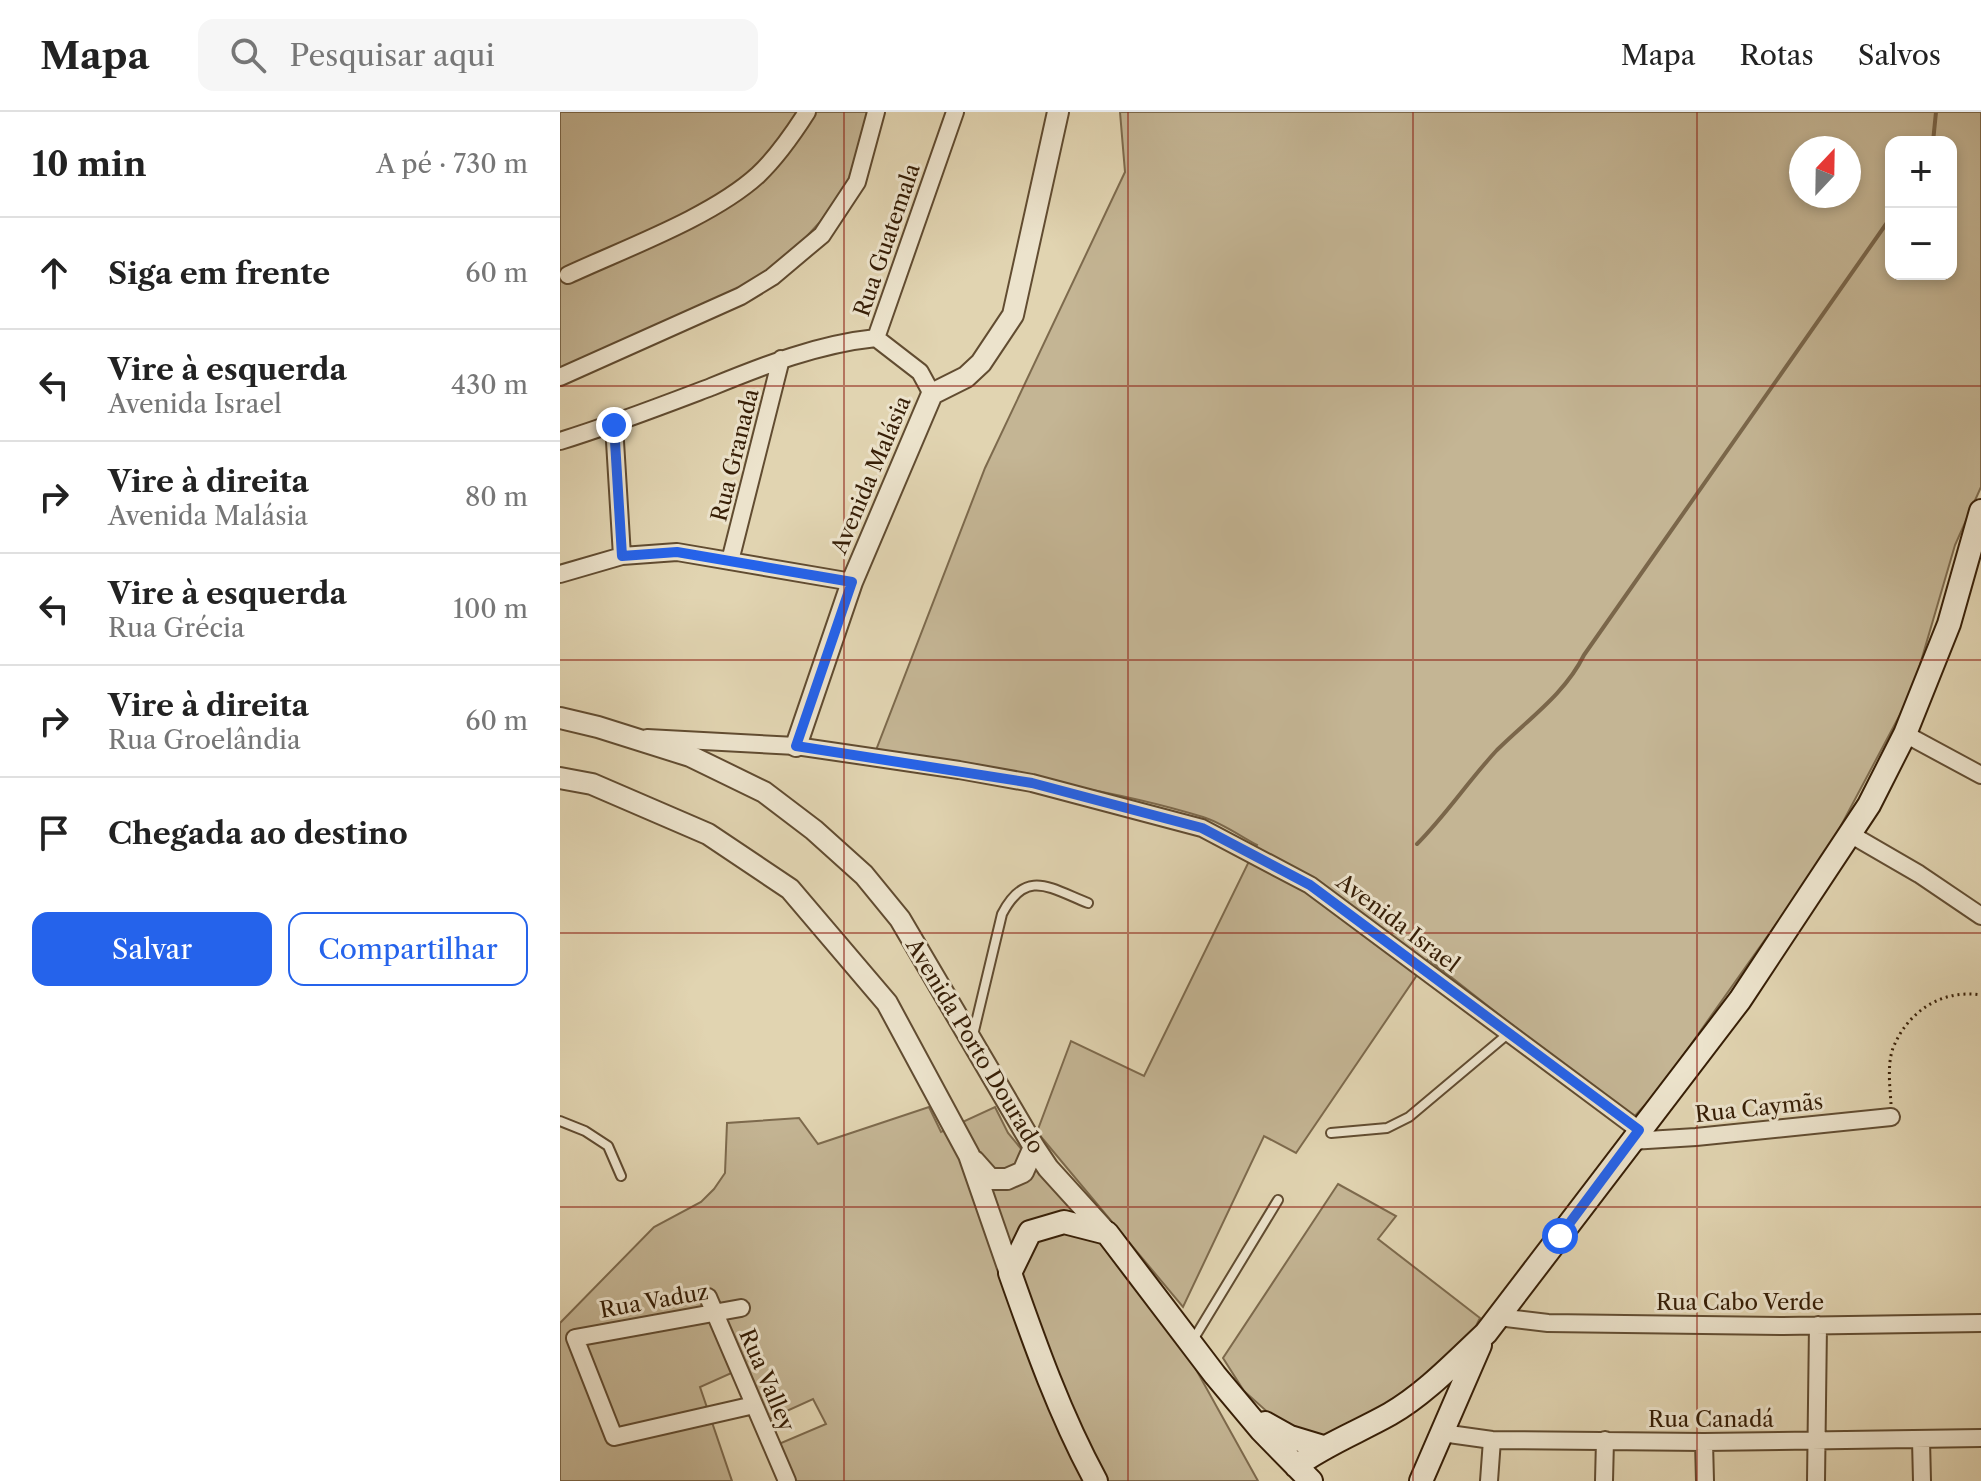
<!DOCTYPE html>
<html lang="pt">
<meta charset="utf-8">
<style>
body{margin:0;font-family:"Libre Caslon Text",serif;background:#f6f6f6;color:#222}
.controls{position:absolute;right:24px;top:24px;display:grid;overflow:hidden;border-radius:16px;box-shadow:0 4px 12px #0003}
.controls button{width:72px;height:72px;display:grid;place-items:center;padding:0;border:0;border-bottom:2px solid #e0e0e0;background:#fff;color:#222;font:40px sans-serif}
.compass{position:absolute;left:1229px;top:24px;width:72px;height:72px;border-radius:50%;background:#fff;box-shadow:0 4px 12px #0003;rotate:22deg}
.stop{position:absolute;width:24px;height:24px;margin:-18px;border:6px solid #2563eb;border-radius:50%;background:#fff}
.stop.end{background:#2563eb;border-color:#fff;box-shadow:0 2px 8px #0008}
.list{margin:0;padding:0;list-style:none}
h2{display:flex;justify-content:space-between;align-items:center;height:104px;margin:0;padding:0 32px;font-size:34px}
h2 small{font-size:26px;font-weight:400;color:#767676}
.list li{display:grid;grid-template-columns:52px 1fr auto;gap:24px;align-items:center;box-sizing:border-box;height:112px;padding:0 32px;border-top:2px solid #e0e0e0}
.list b{display:block;font-size:30px;white-space:nowrap}
.list p{margin:0;font-size:26px;white-space:nowrap;color:#767676}
.list em{font-size:26px;font-style:normal;color:#767676}
.actions{display:flex;gap:16px;padding:24px 32px}
.actions a{flex:1;padding:18px 0;border:2px solid #2563eb;border-radius:16px;text-align:center;font-size:28px;color:#2563eb}
.actions .main{background:#2563eb;color:#fff}
.icon{flex:none;width:44px;height:44px;fill:none;stroke:currentColor;stroke-width:2;stroke-linecap:round;stroke-linejoin:round}
.map{position:relative;flex:none;width:1421px;height:1369px;overflow:hidden}
header{display:flex;align-items:center;gap:48px;box-sizing:border-box;height:112px;padding:0 40px;background:#fff;border-bottom:2px solid #e0e0e0}
header strong{font-size:38px}
nav{display:flex;gap:44px;margin-inline-start:auto;font-size:28px}
.search{width:560px;height:72px;background:#f6f6f6;display:flex;align-items:center;gap:20px;box-sizing:border-box;padding:0 28px;border-radius:16px;color:#767676;font-size:30px}
main{display:flex}
aside{flex:1;background:#fff}
.map>svg:first-child{display:block}
</style>
<header>
<strong>Mapa</strong>
<div class="search"><svg class="icon" aria-label="search" viewBox="0 0 24 24"><circle cx="10" cy="10" r="6"/><path d="M15 15l6 6"/></svg>Pesquisar aqui</div>
<nav><a>Mapa</a><a>Rotas</a><a>Salvos</a></nav>
</header>
<main>
<aside>
<h2>10 min<small>A pé · 730 m</small></h2>
<ul class="list">
<li><svg class="icon" aria-label="ahead" viewBox="0 0 24 24"><path d="M12 20V5M6 11l6-6 6 6"/></svg><div><b>Siga em frente</b></div><em>60 m</em></li>
<li><svg class="icon" aria-label="left" viewBox="0 0 24 24"><path d="M17 20v-9H6M10 6l-5 5 5 5"/></svg><div><b>Vire à esquerda</b><p>Avenida Israel</p></div><em>430 m</em></li>
<li><svg class="icon" aria-label="right" viewBox="0 0 24 24"><path d="M7 20v-9h11M14 6l5 5-5 5"/></svg><div><b>Vire à direita</b><p>Avenida Malásia</p></div><em>80 m</em></li>
<li><svg class="icon" aria-label="left" viewBox="0 0 24 24"><path d="M17 20v-9H6M10 6l-5 5 5 5"/></svg><div><b>Vire à esquerda</b><p>Rua Grécia</p></div><em>100 m</em></li>
<li><svg class="icon" aria-label="right" viewBox="0 0 24 24"><path d="M7 20v-9h11M14 6l5 5-5 5"/></svg><div><b>Vire à direita</b><p>Rua Groelândia</p></div><em>60 m</em></li>
<li><svg class="icon" aria-label="arrive" viewBox="0 0 24 24"><path d="M6 21V4h12l-3 4 3 4H6"/></svg><div><b>Chegada ao destino</b></div></li>
</ul>
<div class="actions"><a class="main">Salvar</a><a>Compartilhar</a></div>
</aside>
<div class="map">
<svg width="1421" height="1369" viewBox="0 0 1421 1369">
<rect width="100%" height="100%" fill="#e1d4b1"/>
<filter id="stains"><feTurbulence type="fractalNoise" baseFrequency=".0025" numOctaves="4"/><feColorMatrix values="0 0 0 0 .2 0 0 0 0 .09 0 0 0 0 .02 0 0 0 .5 -.17"/></filter>
<radialGradient id="worn" r=".72"><stop offset=".6" stop-color="#630" stop-opacity="0"/><stop offset="1" stop-color="#630" stop-opacity=".3"/></radialGradient>
<!-- green -->
<path fill="#c4b594" stroke="#7d6a4d" stroke-width="2" fill-rule="evenodd" d="M0,0H308L293,64L260,110L224,149L187,178L0,265Z
M560,0H1421V375L1395,433L1352,580L1267,740L1098,979L1072,1007L868,847L736,1041L704,1024L623,1195L477,1020L511,929L584,964L697,733C680,724 662,711 643,705C536,672 423,661 313,646L425,356L565,60ZM1331,30H1391V162H1331ZM1241,36H1289V84H1241Z
M369,995L381,1020L435,995L448,1021L618,1225L698,1369H230L214,1334L266,1312L253,1287L207,1308L178,1258L140,1275L172,1369H0V1211L94,1115L141,1090L154,1077L165,1061L167,1011L239,1006L258,1032Z
M778,1072L836,1104L818,1127L920,1206L910,1226L860,1267L811,1303L761,1324L721,1312L684,1279L663,1246Z"/>
<g fill="none" stroke-linecap="round" stroke-linejoin="round">
<!-- stream -->
<path stroke="#7a664a" stroke-width="4" d="M1373,30L1376,0
M857,732C886,703 909,668 937,638C967,608 1005,582 1024,543L1331,105"/>
<defs>
<path id="service" d="M413,923L442,802C466,756 490,776 528,791
M0,1009L25,1019L48,1034L61,1064
M771,1021L827,1016L849,1005L949,921
M633,1228L718,1088"/>
<path id="minor" d="M8,163C66,136 152,105 198,63C217,45 233,22 247,0
M316,226L395,0
M0,265L181,184L212,165L262,123L297,70L316,0
M54,313L62,444
M0,329C52,313 101,294 151,275C205,253 258,232 316,226L360,260L372,282
M170,449L221,247
M0,462L62,444L117,440L292,470
M1345,622L1421,663
M87,626L236,634L399,658L472,671L642,716L750,773L1079,1018
M1290,722L1359,762L1421,804
M1071,1029L1136,1025L1331,1005
M148,1185L227,1369
M181,1196L15,1226L54,1325L194,1293
M938,1205L988,1211L1223,1214L1421,1211
M882,1321L932,1328L1144,1330L1421,1326
M1361,1328L1362,1369
M1144,1330L1145,1369
M929,1369L932,1328
M1044,1369L1045,1328
M1256,1369L1258,1213"/>
<path id="tertiary" d="M0,606L38,615L130,644L204,680L254,718L304,763L340,807L474,1035L488,1056L547,1121
M236,634L292,470L372,282L406,265L421,251L453,203L498,0
M0,666L32,672L148,722L230,777L327,891L409,1043L450,1161
M414,1049L430,1067H447L463,1060L474,1035"/>
<path id="secondary" d="M705,1311L730,1325L763,1335
M736,1354C766,1332 798,1320 830,1302C865,1282 896,1249 926,1221L1180,888L1309,693L1345,622L1389,512L1421,399
M536,1369C500,1303 475,1232 450,1161L470,1120L504,1110L547,1121L655,1263L701,1318L751,1369
M861,1369L920,1233"/>
</defs>
<!-- service casing -->
<use href="#service" stroke="#614c31" stroke-width="12"/>
<!-- minor casing -->
<use href="#minor" stroke="#614c31" stroke-width="20"/>
<!-- tertiary casing -->
<use href="#tertiary" stroke="#614c31" stroke-width="24"/>
<!-- secondary casing -->
<use href="#secondary" stroke="#361e06" stroke-width="26"/>
<!-- path -->
<path stroke="#361e06" stroke-width="3" stroke-dasharray="2 4" stroke-linecap="butt" d="M1331,992C1330,975 1327,953 1333,936C1348,899 1382,877 1421,883"/>
<!-- service -->
<use href="#service" stroke="#ece3cc" stroke-width="8"/>
<!-- minor -->
<use href="#minor" stroke="#ece3cc" stroke-width="16"/>
<!-- tertiary -->
<use href="#tertiary" stroke="#ece3cc" stroke-width="20"/>
<!-- secondary -->
<use href="#secondary" stroke="#ece3cc" stroke-width="22"/>
</g>
<g fill="none" stroke-linecap="round" stroke-linejoin="round">
<!-- route -->
<path stroke="#2563eb" stroke-width="10" d="M54,313L62,444L117,440L292,470L236,634L472,671L642,716L750,773L1079,1018L1000,1124"/>
</g>
<!-- grid -->
<path fill="none" stroke="#8f2418" stroke-width="2" stroke-opacity="0.55" d="M284,0V1369M568,0V1369M853,0V1369M1137,0V1369M0,274H1421M0,548H1421M0,821H1421M0,1095H1421"/>
<g text-anchor="middle" dominant-baseline="central" stroke-width="6" stroke-linejoin="round" paint-order="stroke">
<!-- street labels -->
<g font-size="22" fill="#361e06" stroke="#ece3cc">
<text transform="translate(327 128) rotate(-71)">Rua Guatemala</text>
<text transform="translate(175 343) rotate(-76)">Rua Granada</text>
<text transform="translate(311 363) rotate(-67)">Avenida Malásia</text>
<text transform="translate(838 811) rotate(37)">Avenida Israel</text>
<text transform="translate(415 934) rotate(59)">Avenida Porto Dourado</text>
<text transform="translate(1199 996) rotate(-6)">Rua Caymãs</text>
<text transform="translate(94 1189) rotate(-10)">Rua Vaduz</text>
<text x="1180" y="1190">Rua Cabo Verde</text>
<text transform="translate(207 1268) rotate(67)">Rua Valley</text>
<text x="1151" y="1307">Rua Canadá</text>
</g>
</g>
<rect width="100%" height="100%" filter="url(#stains)"/>
<rect width="100%" height="100%" fill="url(#worn)"/>
</svg>
<div class="controls">
<button>+</button>
<button>−</button>
</div>
<svg class="compass" viewBox="-18 -18 36 36"><path d="M0-13l5 13h-10z" fill="#e53935"/><path d="M0 13l5-13h-10z" fill="#767676"/></svg>
<div class="stop" style="left:1000px;top:1124px"></div>
<div class="stop end" style="left:54px;top:313px"></div>
</div>
</main>
